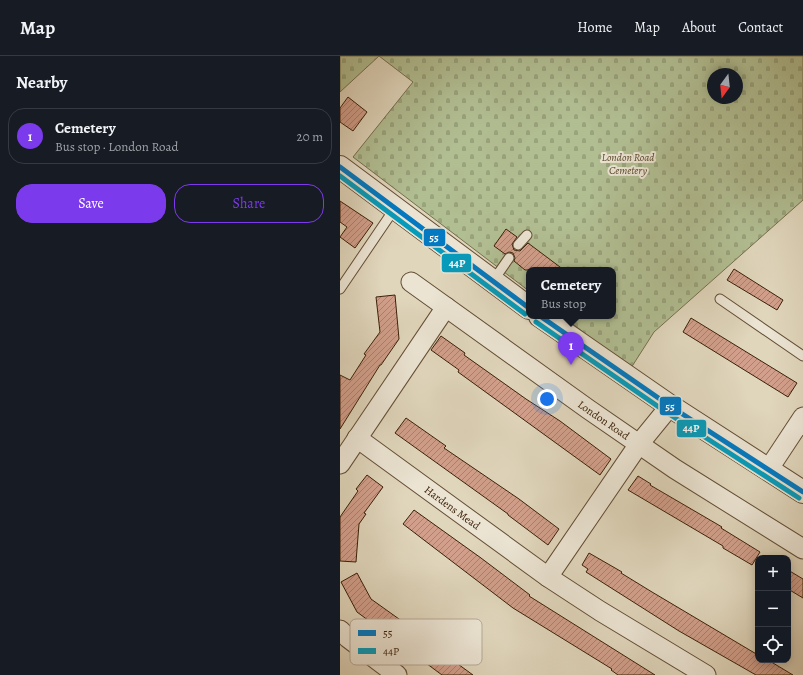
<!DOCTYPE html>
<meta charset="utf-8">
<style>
body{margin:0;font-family:Alegreya,serif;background:#20242c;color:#f1f3f6}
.controls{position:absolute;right:12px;bottom:12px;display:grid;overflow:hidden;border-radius:8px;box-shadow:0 2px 10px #0003}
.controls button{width:36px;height:36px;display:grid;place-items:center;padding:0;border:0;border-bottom:1px solid #363941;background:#171b24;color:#f1f3f6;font:20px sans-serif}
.compass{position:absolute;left:367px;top:12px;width:36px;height:36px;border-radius:50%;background:#171b24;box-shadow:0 2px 10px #0003;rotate:195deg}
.you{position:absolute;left:207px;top:343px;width:14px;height:14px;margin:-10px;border:3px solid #fff;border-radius:50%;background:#1a73e8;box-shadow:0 0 0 6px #1a73e833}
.badge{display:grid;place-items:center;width:26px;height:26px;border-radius:50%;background:#7c3aed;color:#fff;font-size:13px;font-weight:700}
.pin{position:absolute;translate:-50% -33px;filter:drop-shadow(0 1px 2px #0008)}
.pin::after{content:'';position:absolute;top:21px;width:14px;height:12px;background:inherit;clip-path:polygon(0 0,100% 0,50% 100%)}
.popup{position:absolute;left:186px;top:211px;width:90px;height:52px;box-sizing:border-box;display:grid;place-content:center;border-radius:8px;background:#171b24;filter:drop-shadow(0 1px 3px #0005);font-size:13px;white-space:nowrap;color:#9ea1a6}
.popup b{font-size:15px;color:#f1f3f6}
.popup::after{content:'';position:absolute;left:50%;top:100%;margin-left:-8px;border:8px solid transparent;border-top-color:#171b24}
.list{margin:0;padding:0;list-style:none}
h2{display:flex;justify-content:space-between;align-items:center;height:52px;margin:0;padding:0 16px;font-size:17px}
h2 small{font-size:13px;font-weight:400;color:#9ea1a6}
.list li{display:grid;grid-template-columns:26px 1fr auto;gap:12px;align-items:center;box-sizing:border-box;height:56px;margin:0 8px 8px;padding:0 8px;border:1px solid #363941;border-radius:16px}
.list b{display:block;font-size:15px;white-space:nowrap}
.list p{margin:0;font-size:13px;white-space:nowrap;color:#9ea1a6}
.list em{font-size:13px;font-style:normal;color:#9ea1a6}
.actions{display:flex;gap:8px;padding:12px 16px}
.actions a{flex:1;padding:9px 0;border:1px solid #7c3aed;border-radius:16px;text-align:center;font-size:14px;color:#7c3aed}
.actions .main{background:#7c3aed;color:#fff}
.icon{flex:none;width:22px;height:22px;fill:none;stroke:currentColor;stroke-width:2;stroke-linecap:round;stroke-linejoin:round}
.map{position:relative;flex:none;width:463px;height:619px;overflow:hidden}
header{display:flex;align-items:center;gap:24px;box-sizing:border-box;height:56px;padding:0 20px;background:#171b24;border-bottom:1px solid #363941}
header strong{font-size:19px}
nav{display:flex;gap:22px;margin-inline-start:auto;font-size:14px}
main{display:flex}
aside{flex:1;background:#171b24}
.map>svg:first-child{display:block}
</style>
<header>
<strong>Map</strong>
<nav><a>Home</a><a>Map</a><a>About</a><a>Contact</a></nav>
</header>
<main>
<aside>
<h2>Nearby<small></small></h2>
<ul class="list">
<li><span class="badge">1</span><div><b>Cemetery</b><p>Bus stop · London Road</p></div><em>20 m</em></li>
</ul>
<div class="actions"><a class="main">Save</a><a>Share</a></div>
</aside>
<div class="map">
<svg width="463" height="619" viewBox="0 0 463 619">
<defs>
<pattern id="cemetery-stones" width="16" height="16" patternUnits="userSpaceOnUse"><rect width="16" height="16" fill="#b1be92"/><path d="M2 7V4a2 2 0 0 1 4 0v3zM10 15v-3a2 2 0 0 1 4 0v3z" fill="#99a37c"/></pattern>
<pattern id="building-hatch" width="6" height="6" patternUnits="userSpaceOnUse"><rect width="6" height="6" fill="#d19f8b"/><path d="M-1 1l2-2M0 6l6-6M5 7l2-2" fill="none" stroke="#ab8170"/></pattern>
</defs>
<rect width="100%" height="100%" fill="#e0d6bc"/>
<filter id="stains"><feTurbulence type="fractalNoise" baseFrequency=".005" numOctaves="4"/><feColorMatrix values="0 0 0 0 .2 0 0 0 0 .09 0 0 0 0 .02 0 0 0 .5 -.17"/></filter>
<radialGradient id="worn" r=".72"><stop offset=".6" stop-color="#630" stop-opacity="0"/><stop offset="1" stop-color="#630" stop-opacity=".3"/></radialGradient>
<!-- cemetery -->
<path fill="url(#cemetery-stones)" stroke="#766f4d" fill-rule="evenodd" d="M0,0H463V144L314,276L291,312L222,260H273V214H189V235L13,101L73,26L39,0L0,36ZM373,18H397V42H373Z"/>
<!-- building -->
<path fill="url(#building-hatch)" stroke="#3b2008" d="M8,41L27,56L13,75L0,66V52Z
M0,145L33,167L15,192L0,181L7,171L0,166Z
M166,173L177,181L172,188L174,194L180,195L188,187L224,214H185L174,205L175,202L173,197L169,196L165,198L154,190Z
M394,213L443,244L437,254L387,224Z
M55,239L59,283L41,309H40L0,373V319L10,324L26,299L24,298L40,276L36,241Z
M351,262L457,327L448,341L343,276Z
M101,280L125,297L124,299L186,343L220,365L271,403L260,419L118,316L119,314L91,294Z
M66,362L106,390L104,392L179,443L219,473L208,489L168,459V458L55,377Z
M27,419L43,431L24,457L26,458L19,468L16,506L0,505V461L18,435L16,433Z
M298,420L311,428L310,429L382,471L381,472L420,496L412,509L383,492V490L288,434Z
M74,454L141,502L190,539L189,540L315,619H278L271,614L272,613L173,552L63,468Z
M249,497L282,516L281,517L312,536L418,599V604H428L453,619H416L339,575L246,516L248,513L242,509Z
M448,514L463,523V542L448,533Z
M17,517L31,543L101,593L100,595L133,619H102L17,556L1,526Z"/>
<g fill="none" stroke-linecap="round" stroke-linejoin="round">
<defs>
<path id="service" d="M178,189L187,179
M153,225L169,202
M0,233L55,152
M380,243L463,300"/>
<g id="minor">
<path id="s1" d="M71,226L248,353L335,413L463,493"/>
<path id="s2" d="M17,382L208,521L260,555L366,619"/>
<path d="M0,408L106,251"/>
<path d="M428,414L463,361"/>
<path d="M208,521L299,388L330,350"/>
<path d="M0,574L8,582L57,619"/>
</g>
<path id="tertiary" d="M0,111L189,252
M200,260L330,350L463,436"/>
</defs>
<!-- service casing -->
<use href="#service" stroke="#644e35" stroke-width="11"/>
<!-- minor casing -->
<use href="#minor" stroke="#644e35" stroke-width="21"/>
<!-- tertiary casing -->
<use href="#tertiary" stroke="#644e35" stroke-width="24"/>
<!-- service -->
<use href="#service" stroke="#ebe4d3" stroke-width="9"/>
<!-- minor -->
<use href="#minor" stroke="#ebe4d3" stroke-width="19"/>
<!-- tertiary -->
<use href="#tertiary" stroke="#ebe4d3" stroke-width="22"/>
<defs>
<path id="bus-1" d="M0,111L189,252
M200,260L330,350L463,436"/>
<path id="bus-2" d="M0,120L185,258
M196,266L326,356L459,442"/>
</defs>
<!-- bus-1 casing -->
<use href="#bus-1" stroke="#ebe4d3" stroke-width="8"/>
<!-- bus-2 casing -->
<use href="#bus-2" stroke="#ebe4d3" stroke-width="8"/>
<!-- bus-1 -->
<use href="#bus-1" stroke="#0279c1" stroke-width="5"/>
<!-- bus-2 -->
<use href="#bus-2" stroke="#069bba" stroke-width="5"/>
</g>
<g text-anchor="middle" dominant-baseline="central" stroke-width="4" stroke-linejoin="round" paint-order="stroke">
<!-- park labels -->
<g font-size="11" font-style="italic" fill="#58482a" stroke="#ebe4d3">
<text x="288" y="101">London Road<tspan x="288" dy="13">Cemetery</tspan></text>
</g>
<!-- street labels -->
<g font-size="11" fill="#3b2008" stroke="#ebe4d3">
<text stroke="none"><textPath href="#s1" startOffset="237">London Road</textPath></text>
<text stroke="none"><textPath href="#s2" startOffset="118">Hardens Mead</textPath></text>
</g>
</g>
<!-- legend -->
<rect x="10" y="563" width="132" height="46" rx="6" fill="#ebe4d3" stroke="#b6a996" stroke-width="1"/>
<rect x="18" y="574" width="18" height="6" fill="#0279c1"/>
<rect x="18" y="592" width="18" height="6" fill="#069bba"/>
<g font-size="11" fill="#3b2008">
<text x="43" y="581">55</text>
<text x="43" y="599">44P</text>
</g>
<g stroke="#ebe4d3" stroke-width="1.5">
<rect x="83" y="172" width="23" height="19" rx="4" fill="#0279c1"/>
<rect x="101" y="197" width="31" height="20" rx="4" fill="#069bba"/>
<rect x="319" y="340" width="23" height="20" rx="4" fill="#0279c1"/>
<rect x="336" y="363" width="31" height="19" rx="4" fill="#069bba"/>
</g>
<g font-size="11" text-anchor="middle" font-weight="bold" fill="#fff">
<text x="94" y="185">55</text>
<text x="117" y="211">44P</text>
<text x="330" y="354">55</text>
<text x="351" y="376">44P</text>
</g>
<rect width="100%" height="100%" filter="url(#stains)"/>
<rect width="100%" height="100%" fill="url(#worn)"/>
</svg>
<div class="controls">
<button>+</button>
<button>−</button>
<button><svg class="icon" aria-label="locate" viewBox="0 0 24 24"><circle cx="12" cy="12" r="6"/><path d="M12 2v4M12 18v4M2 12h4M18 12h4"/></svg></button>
</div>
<svg class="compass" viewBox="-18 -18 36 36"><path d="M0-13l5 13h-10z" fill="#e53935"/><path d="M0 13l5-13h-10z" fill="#9ea1a6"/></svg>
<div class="you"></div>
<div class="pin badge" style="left:231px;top:309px">1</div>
<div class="popup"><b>Cemetery</b>Bus stop</div>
</div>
</main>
